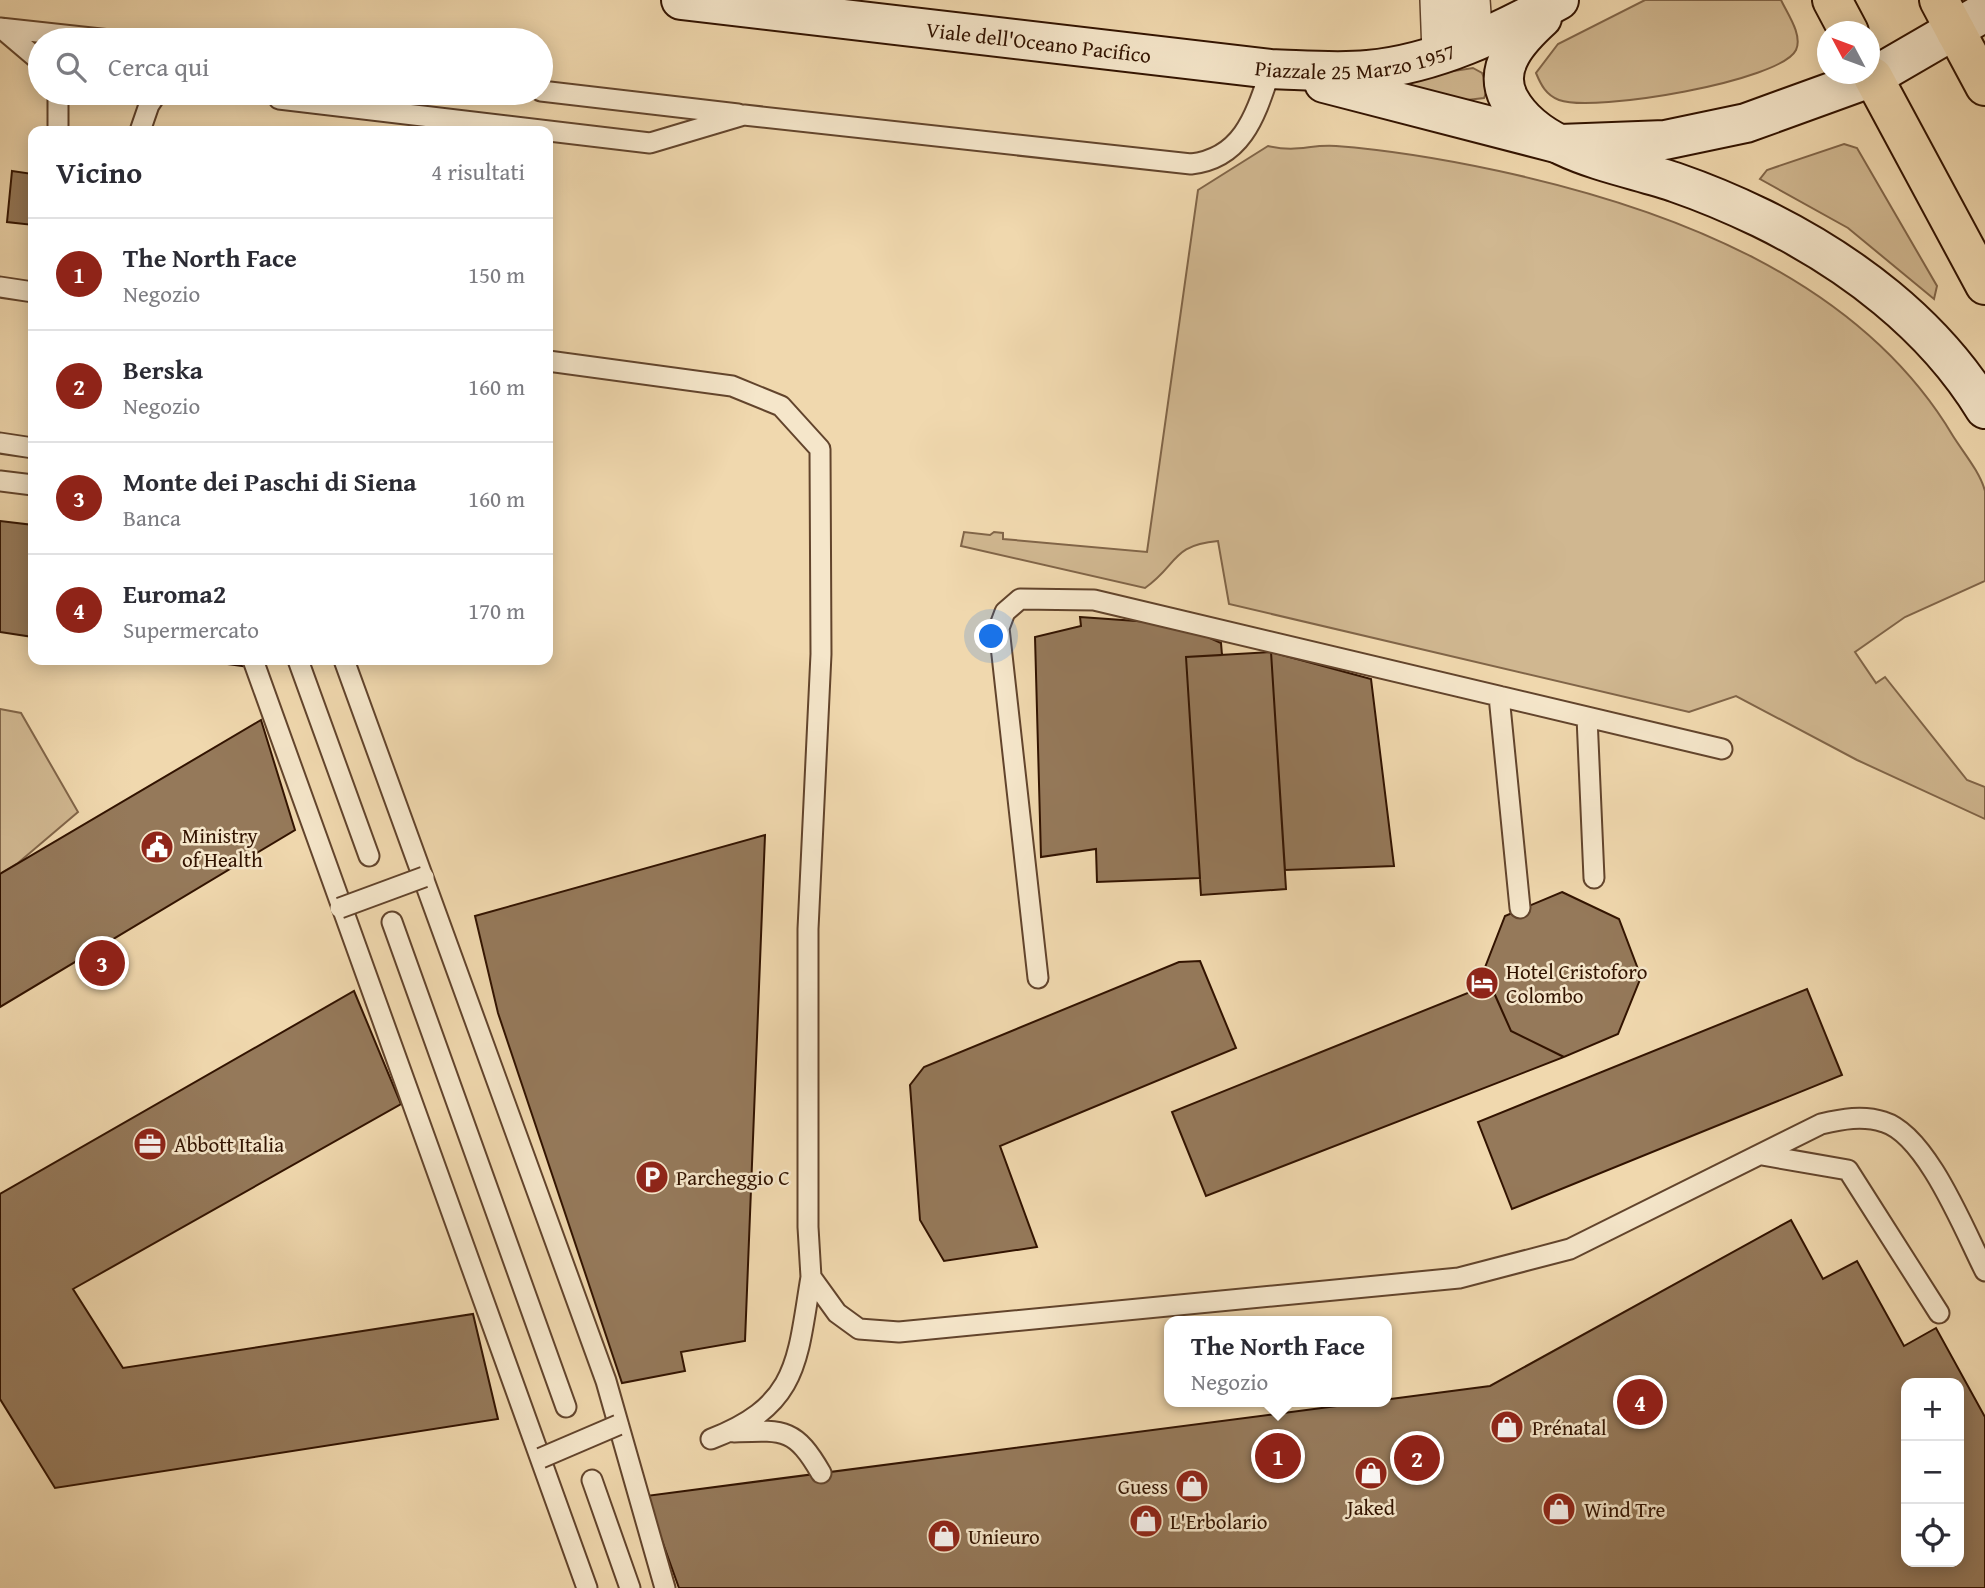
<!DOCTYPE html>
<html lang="it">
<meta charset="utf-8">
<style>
body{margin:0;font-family:"Gentium Book Plus",serif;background:#f7f7f7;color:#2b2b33}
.controls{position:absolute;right:21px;bottom:21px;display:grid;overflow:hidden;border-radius:14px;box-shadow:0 4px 18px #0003}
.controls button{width:63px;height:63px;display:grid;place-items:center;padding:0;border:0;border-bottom:2px solid #e1e1e2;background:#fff;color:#2b2b33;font:35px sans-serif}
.compass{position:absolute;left:1817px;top:21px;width:63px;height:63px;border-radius:50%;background:#fff;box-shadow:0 4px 18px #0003;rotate:311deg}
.you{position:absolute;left:992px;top:637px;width:24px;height:24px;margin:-18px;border:5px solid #fff;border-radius:50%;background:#1a73e8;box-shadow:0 0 0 10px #1a73e833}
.badge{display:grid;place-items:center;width:46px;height:46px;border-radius:50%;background:#8f2418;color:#fff;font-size:23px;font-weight:700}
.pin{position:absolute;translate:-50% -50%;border:4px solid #fff;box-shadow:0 2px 7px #0006}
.popup{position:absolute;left:1164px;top:1316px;width:228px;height:91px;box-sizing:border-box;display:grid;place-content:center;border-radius:14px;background:#fff;filter:drop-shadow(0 2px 5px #0005);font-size:23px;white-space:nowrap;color:#7c7c81}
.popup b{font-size:26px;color:#2b2b33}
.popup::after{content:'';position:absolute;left:50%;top:100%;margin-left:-14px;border:14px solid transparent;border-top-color:#fff}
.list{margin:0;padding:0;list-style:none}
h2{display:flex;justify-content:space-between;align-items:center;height:91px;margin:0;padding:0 28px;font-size:30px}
h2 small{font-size:23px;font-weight:400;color:#7c7c81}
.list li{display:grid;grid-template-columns:46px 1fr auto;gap:21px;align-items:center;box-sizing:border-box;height:112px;padding:0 28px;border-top:2px solid #e1e1e2}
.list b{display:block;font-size:26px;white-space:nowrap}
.list p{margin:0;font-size:23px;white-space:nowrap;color:#7c7c81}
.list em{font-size:23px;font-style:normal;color:#7c7c81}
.icon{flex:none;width:38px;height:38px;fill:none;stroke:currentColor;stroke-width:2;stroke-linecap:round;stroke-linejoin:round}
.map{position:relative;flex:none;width:1985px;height:1588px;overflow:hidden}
.search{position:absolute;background:#fff;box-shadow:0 4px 18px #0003;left:28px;top:28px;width:525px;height:77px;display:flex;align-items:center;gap:18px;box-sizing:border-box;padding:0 24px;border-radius:38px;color:#7c7c81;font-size:26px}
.panel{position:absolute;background:#fff;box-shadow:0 4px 18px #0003;left:28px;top:126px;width:525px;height:539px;border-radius:14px}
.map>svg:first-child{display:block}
</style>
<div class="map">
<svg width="1985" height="1588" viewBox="0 0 1985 1588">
<rect width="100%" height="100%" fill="#f0d8ae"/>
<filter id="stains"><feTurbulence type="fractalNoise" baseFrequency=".00286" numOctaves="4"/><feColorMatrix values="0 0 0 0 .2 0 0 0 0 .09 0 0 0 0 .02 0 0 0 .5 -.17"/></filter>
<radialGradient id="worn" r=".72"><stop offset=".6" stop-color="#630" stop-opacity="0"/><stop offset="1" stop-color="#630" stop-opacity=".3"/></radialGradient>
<!-- green -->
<path fill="#d0b790" stroke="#816548" stroke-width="2" d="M1645,0H1781C1787,13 1803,35 1796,50C1781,81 1594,113 1559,100C1546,95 1541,85 1536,73L1558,44Z
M1473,68L1482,73L1488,88L1484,98L1467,100L1399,88L1396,80Z
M1844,144L1857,148L1937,286L1934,299L1848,228L1760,179L1767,170Z
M1268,146C1299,153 1309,144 1336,146C1388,150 1448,160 1499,171C1669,208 1859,278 1953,436C1963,452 1980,472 1985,491C1985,511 1985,558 1985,581L1905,617L1855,652L1876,683L1885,677L1967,780L1985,787V819L1857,760L1736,696L1689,712L1229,604L1218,541C1171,545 1178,565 1145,588L961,546L964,532L990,535L994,532L1003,533V539L1147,552L1198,190Z
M0,709L21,713L78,812L18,863L0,874Z"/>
<!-- building -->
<path fill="#95795a" stroke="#321300" stroke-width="2" fill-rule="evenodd" d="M12,171L33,174V225L7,222Z
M0,521L33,525V637L0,632Z
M1080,617L1179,624L1221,643L1222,655L1186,657L1200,878L1097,882L1096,849L1041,857L1035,637L1081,626Z
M1271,652L1286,889L1201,895L1186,657Z
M1271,652L1371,679L1394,866L1285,870Z
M198,660H239L242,666Z
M261,720L295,830L0,1007V874Z
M765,835L745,1341L681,1352L685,1371L622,1383L498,1013L475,916Z
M1562,892L1619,919L1641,977L1618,1034L1564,1057L1511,1031L1484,970L1505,916Z
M1200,961L1236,1048L1000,1146L1037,1247L944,1261L920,1220L910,1085L924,1067L1179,962Z
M1490,984L1511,1031L1564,1057L1206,1196L1172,1112Z
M1807,989L1842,1075L1512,1209L1478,1122Z
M354,991L401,1104L73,1289L123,1368L473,1314L498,1419L55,1488L0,1399V1194Z
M1791,1220L1823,1279L1857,1261L1904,1346L1936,1328L1985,1417V1588H679L646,1496L1490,1386ZM1906,1383H1959V1562H1906Z"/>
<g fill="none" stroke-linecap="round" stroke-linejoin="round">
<defs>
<path id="lane" d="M0,28L110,40
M1,28L40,61
M541,91L738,114
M58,93V131
M279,99L650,143L744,115L1191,164C1244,158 1256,113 1271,69
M140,131L149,105L157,93
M0,287L33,292
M548,361L732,386L781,406L820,449L821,654L808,929V1227L811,1277L837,1313L859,1329L899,1332L1459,1278L1570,1249L1821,1124C1842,1119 1863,1115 1884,1122C1927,1135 1965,1232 1985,1271
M0,443L33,448
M0,481L33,485
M253,660L587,1588
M298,660L369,856
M344,660L606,1381L665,1588
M1499,696L1520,908
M1587,717L1594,878
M392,922L566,1407
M1038,978L999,628L1005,612L1020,599L1094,600L1722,749
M1762,1155L1848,1170L1939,1313
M734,1432C784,1430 795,1428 821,1473
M711,1439C799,1405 797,1361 811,1277
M592,1480L630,1588"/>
<path id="street" d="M1439,0L1441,53
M1471,0L1474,42"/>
<g id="secondary">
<path id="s1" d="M681,0L1271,69C1303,70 1336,73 1368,70C1436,64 1500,32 1559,0"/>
<path d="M1542,18C1520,38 1492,67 1509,99C1539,155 1624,164 1677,183C1706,193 1734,205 1761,218C1849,261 1933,324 1985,409"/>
<path d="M1324,83L1560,144L1665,140L1746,123L1873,77L1985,12"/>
</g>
<path id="primary" d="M1832,0L1849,32
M1939,0L1956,32"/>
<path id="highway" d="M1956,32L1985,86
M1873,77L1985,285"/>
</defs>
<!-- lane casing -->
<use href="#lane" stroke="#62442c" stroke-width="23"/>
<!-- street casing -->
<use href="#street" stroke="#62442c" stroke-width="40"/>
<!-- secondary casing -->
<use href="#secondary" stroke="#321300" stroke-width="42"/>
<!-- primary casing -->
<use href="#primary" stroke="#321300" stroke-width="42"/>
<!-- highway casing -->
<use href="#highway" stroke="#321300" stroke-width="42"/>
<!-- lane -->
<use href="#lane" stroke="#f5e6ca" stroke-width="19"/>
<!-- street -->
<use href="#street" stroke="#f5e6ca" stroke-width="37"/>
<!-- secondary -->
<use href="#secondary" stroke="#f5e6ca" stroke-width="38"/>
<!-- primary -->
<use href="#primary" stroke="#f0d8ae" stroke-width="38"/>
<!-- highway -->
<use href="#highway" stroke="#f0d8ae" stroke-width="38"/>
<defs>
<path id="lane-bridge" d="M340,908L424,877
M541,1458L618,1425"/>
</defs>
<!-- lane-bridge casing -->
<use href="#lane-bridge" stroke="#62442c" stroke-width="23" stroke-linecap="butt"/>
<!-- lane-bridge -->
<use href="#lane-bridge" stroke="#f5e6ca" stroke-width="19"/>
</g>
<!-- icons -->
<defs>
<symbol id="civic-disc" viewBox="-11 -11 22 22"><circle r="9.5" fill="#8f2418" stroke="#f5e6ca"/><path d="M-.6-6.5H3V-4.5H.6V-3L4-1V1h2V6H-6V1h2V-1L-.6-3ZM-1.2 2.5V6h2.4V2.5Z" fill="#fff"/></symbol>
<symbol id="hotel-disc" viewBox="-11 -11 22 22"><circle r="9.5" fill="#8f2418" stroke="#f5e6ca"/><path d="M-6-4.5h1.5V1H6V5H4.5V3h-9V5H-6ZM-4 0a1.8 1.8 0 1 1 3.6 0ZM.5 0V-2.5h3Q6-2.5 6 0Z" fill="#fff"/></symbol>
<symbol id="office-disc" viewBox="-11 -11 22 22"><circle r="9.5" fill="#8f2418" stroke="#f5e6ca"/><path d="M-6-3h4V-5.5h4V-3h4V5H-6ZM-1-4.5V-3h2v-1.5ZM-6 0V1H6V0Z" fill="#fff"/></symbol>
<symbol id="parking-disc" viewBox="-11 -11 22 22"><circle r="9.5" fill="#8f2418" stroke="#f5e6ca"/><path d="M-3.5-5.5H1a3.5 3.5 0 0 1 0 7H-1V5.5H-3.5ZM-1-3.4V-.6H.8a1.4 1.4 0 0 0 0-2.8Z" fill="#fff"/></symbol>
<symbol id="shop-disc" viewBox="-11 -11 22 22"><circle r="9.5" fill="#8f2418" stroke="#f5e6ca"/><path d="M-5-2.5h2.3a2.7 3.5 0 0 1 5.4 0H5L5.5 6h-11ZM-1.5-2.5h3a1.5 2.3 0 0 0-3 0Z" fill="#fff"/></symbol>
</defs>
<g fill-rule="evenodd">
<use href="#civic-disc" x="138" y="828" width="38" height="38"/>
<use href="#hotel-disc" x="1463" y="964" width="38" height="38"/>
<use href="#office-disc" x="131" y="1125" width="38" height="38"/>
<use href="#parking-disc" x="633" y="1158" width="38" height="38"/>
<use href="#shop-disc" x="1488" y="1408" width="38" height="38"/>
<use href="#shop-disc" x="1352" y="1454" width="38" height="38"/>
<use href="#shop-disc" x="1173" y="1467" width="38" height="38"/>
<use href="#shop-disc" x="1540" y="1490" width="38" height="38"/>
<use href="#shop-disc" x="1127" y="1502" width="38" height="38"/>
<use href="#shop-disc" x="925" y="1517" width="38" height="38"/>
</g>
<g text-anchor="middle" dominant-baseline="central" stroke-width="5" stroke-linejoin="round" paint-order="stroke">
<!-- street labels -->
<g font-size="21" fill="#321300" stroke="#f5e6ca">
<text stroke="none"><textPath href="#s1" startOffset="360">Viale dell'Oceano Pacifico</textPath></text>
<text stroke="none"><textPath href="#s1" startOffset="679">Piazzale 25 Marzo 1957</textPath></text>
</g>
<!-- poi labels -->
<g font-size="21" fill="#321300" stroke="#f5e6ca" text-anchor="start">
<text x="182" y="835">Ministry<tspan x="182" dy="24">of Health</tspan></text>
<text x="1506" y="971">Hotel Cristoforo<tspan x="1506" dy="24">Colombo</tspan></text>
<text x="174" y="1144">Abbott Italia</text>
<text x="676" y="1177">Parcheggio C</text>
<text x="1532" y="1427">Prénatal</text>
<text x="1168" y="1486" text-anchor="end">Guess</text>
<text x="1371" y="1507" text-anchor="middle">Jaked</text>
<text x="1584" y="1509">Wind Tre</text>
<text x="1170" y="1521">L'Erbolario</text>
<text x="968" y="1536">Unieuro</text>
</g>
</g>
<rect width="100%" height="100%" filter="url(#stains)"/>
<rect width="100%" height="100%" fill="url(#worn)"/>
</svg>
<div class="controls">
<button>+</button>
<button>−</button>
<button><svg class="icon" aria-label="locate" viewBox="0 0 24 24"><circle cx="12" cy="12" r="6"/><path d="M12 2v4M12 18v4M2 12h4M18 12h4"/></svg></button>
</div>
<svg class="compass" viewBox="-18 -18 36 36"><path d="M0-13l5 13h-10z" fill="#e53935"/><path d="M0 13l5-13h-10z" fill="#7c7c81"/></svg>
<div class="you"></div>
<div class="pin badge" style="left:1278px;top:1456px">1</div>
<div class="popup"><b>The North Face</b>Negozio</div>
<div class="pin badge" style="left:1417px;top:1458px">2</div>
<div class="pin badge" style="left:102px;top:963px">3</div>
<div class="pin badge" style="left:1640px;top:1402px">4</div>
<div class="search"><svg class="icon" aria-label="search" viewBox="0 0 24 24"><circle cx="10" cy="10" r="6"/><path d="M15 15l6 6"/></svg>Cerca qui</div>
<section class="panel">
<h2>Vicino<small>4 risultati</small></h2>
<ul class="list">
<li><span class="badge">1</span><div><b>The North Face</b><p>Negozio</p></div><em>150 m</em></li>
<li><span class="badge">2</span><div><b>Berska</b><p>Negozio</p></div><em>160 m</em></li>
<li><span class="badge">3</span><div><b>Monte dei Paschi di Siena</b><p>Banca</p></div><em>160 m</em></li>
<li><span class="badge">4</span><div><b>Euroma2</b><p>Supermercato</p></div><em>170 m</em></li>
</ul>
</section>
</div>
